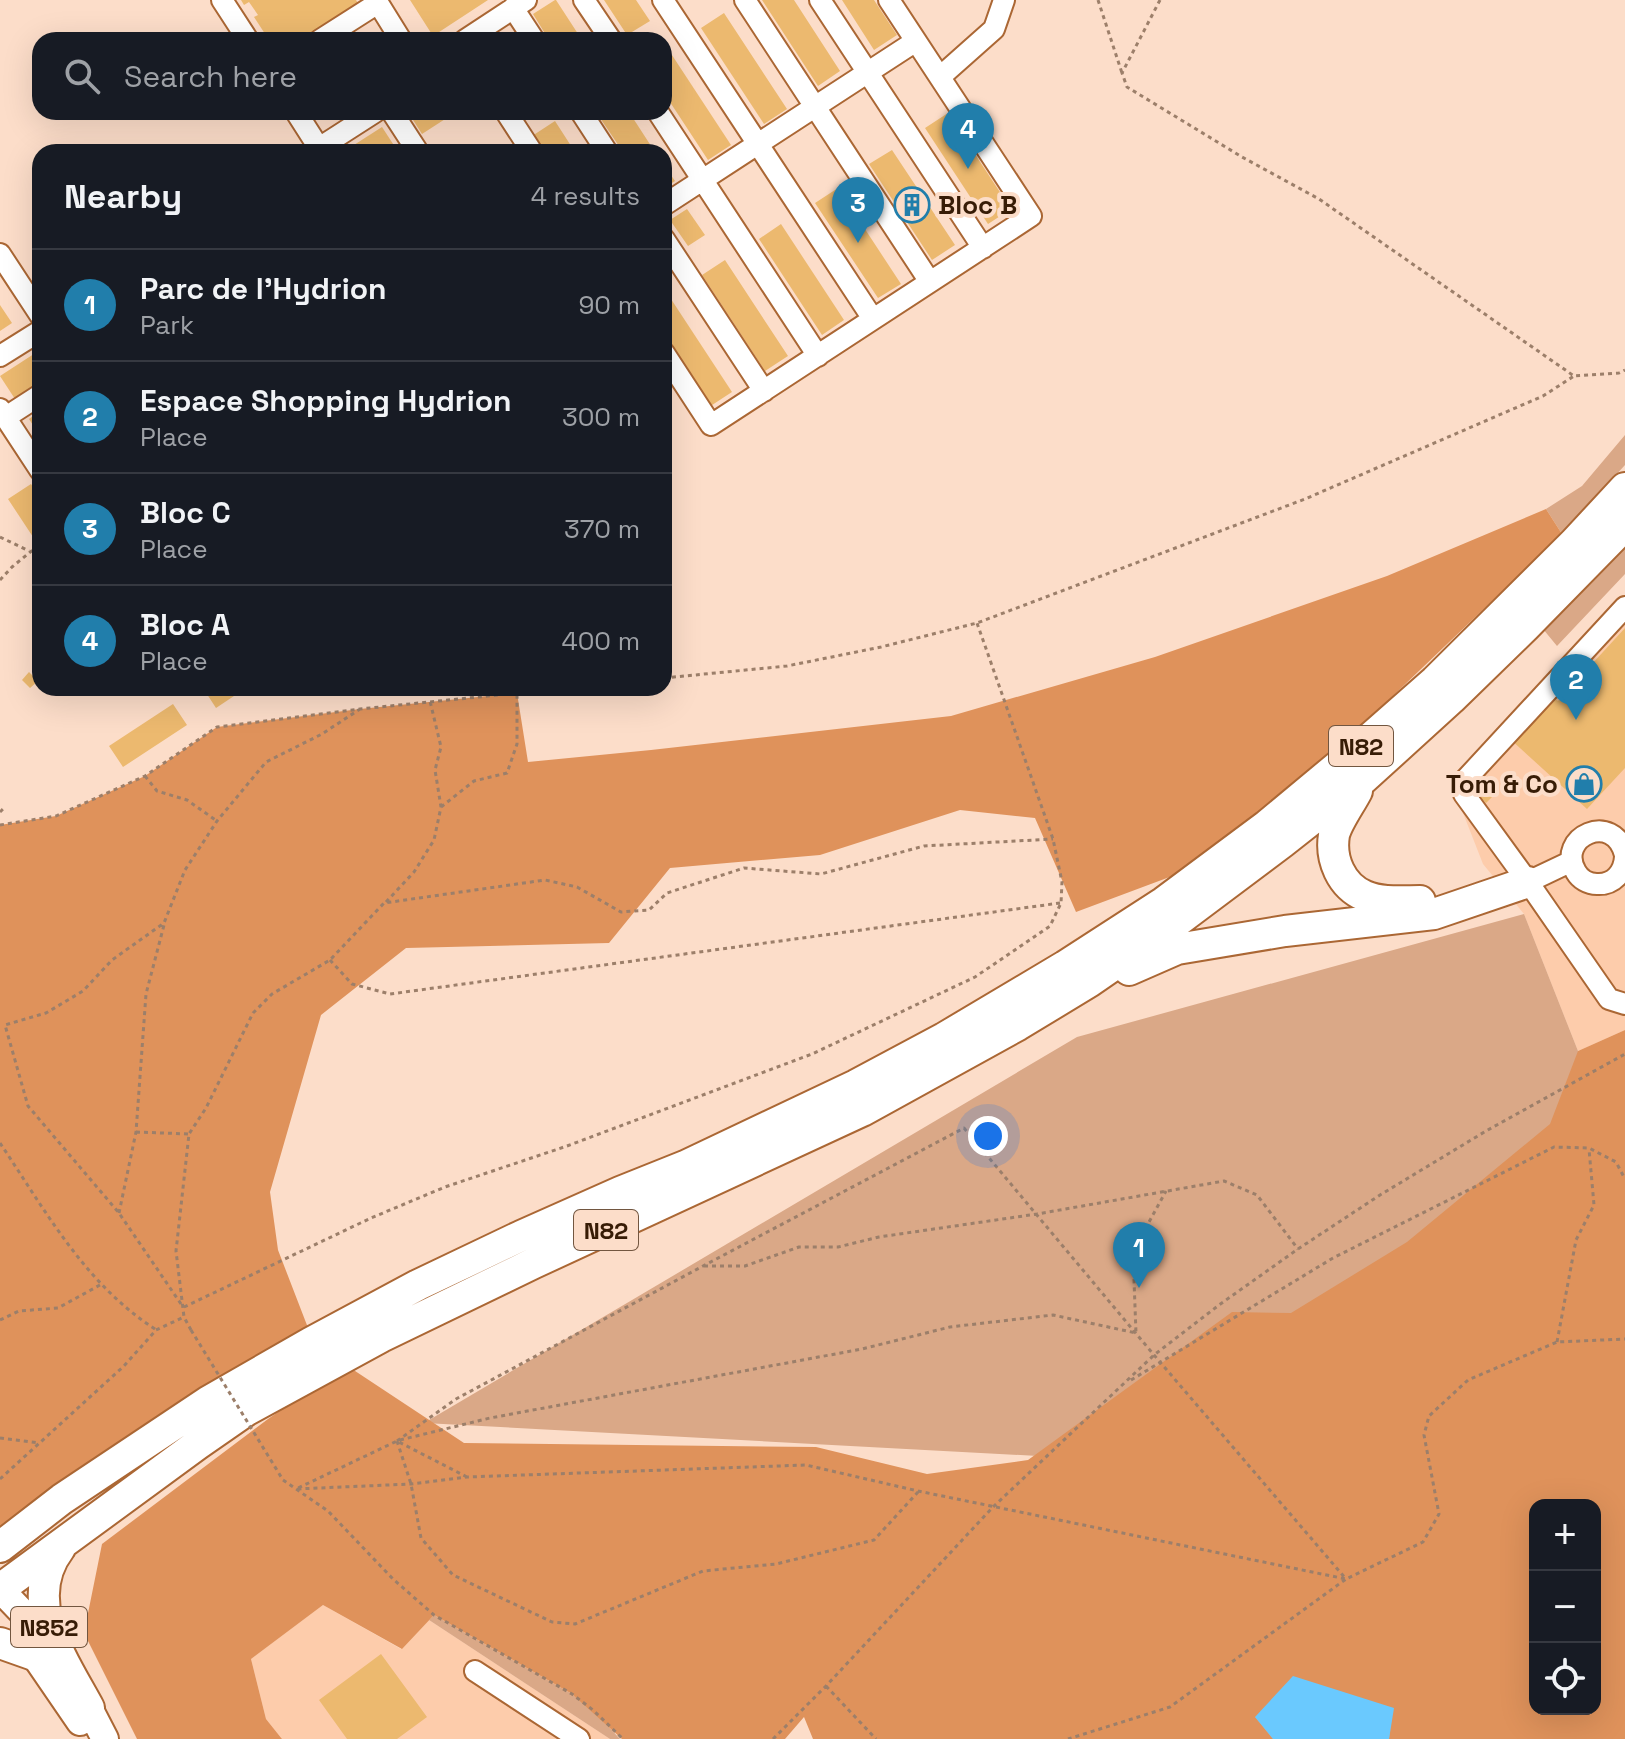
<!DOCTYPE html>
<meta charset="utf-8">
<style>
body{margin:0;font-family:"Space Grotesk",sans-serif;background:#242831;color:#f1f3f6}
.controls{position:absolute;right:24px;bottom:24px;display:grid;overflow:hidden;border-radius:16px;box-shadow:0 8px 32px #0002}
.controls button{width:72px;height:72px;display:grid;place-items:center;padding:0;border:0;border-bottom:2px solid #363941;background:#171b24;color:#f1f3f6;font:40px sans-serif}
.you{position:absolute;left:988px;top:1136px;width:28px;height:28px;margin:-20px;border:6px solid #fff;border-radius:50%;background:#1a73e8;box-shadow:0 0 0 12px #1a73e833}
.badge{display:grid;place-items:center;width:52px;height:52px;border-radius:50%;background:#217eab;color:#fff;font-size:26px;font-weight:700}
.pin{position:absolute;translate:-50% -66px;filter:drop-shadow(0 2px 4px #0008)}
.pin::after{content:'';position:absolute;top:42px;width:28px;height:24px;background:inherit;clip-path:polygon(0 0,100% 0,50% 100%)}
.list{margin:0;padding:0;list-style:none}
h2{display:flex;justify-content:space-between;align-items:center;height:104px;margin:0;padding:0 32px;font-size:34px}
h2 small{font-size:26px;font-weight:400;color:#9ea1a6}
.list li{display:grid;grid-template-columns:52px 1fr auto;gap:24px;align-items:center;box-sizing:border-box;height:112px;padding:0 32px;border-top:2px solid #363941}
.list b{display:block;font-size:30px;white-space:nowrap}
.list p{margin:0;font-size:26px;white-space:nowrap;color:#9ea1a6}
.list em{font-size:26px;font-style:normal;color:#9ea1a6}
.icon{flex:none;width:44px;height:44px;fill:none;stroke:currentColor;stroke-width:2;stroke-linecap:round;stroke-linejoin:round}
.map{position:relative;flex:none;width:1625px;height:1739px;overflow:hidden}
.search{position:absolute;background:#171b24;box-shadow:0 8px 32px #0002;left:32px;top:32px;width:640px;height:88px;display:flex;align-items:center;gap:20px;box-sizing:border-box;padding:0 28px;border-radius:24px;color:#9ea1a6;font-size:30px}
.panel{position:absolute;background:#171b24;box-shadow:0 8px 32px #0002;left:32px;top:144px;width:640px;height:552px;border-radius:24px}
.map>svg:first-child{display:block}
</style>
<div class="map">
<svg width="1625" height="1739" viewBox="0 0 1625 1739">
<rect width="100%" height="100%" fill="#fcddc9"/>
<!-- built -->
<path fill="#fdccab" d="M1625,597V1030L1578,1051L1524,914L1483,864L1456,795Z
M323,1605L401,1649L429,1620L610,1739H282L266,1719L251,1659Z"/>
<!-- green -->
<path fill="#daa887" fill-rule="evenodd" d="M1625,435V465L1562,534L1546,509L1582,486Z
M1625,543V574L1557,646L1543,629Z
M1524,914L1578,1051L1625,1153V1739H813L1038,1456L424,1423L1077,1037ZM1535,1505H1595V1709H1535Z
M434,1615L572,1694L593,1710L620,1739H610L429,1620Z"/>
<!-- forest -->
<path fill="#df925b" fill-rule="evenodd" d="M1546,509L1562,534L1327,759L1191,869L1076,912L1035,818L960,810L820,855L670,868L609,943L406,948L321,1015L270,1192L278,1250L310,1333L0,1538V825L56,816L145,776L217,727L360,709L517,693L528,762L651,750L951,716L1155,657L1387,576Z
M1625,1030V1739H1389L1393,1708L1255,1717L1273,1739H813L804,1717L785,1739H622L572,1694L434,1615L402,1649L323,1605L251,1659L266,1719L282,1739H137L84,1633L102,1544L268,1419L346,1365L464,1443L816,1447L927,1474L1028,1460L1232,1312L1291,1313L1407,1242L1550,1124L1578,1051ZM1535,1505H1595V1709H1535Z"/>
<!-- water -->
<path fill="#6ac9fe" d="M1293,1676L1394,1708L1389,1739H1273L1255,1717Z"/>
<!-- building -->
<path fill="#ecb96f" d="M241,0H356L359,5L313,40H269L254,17L258,15L249,2L244,5Z
M410,0H488L433,36Z
M555,0H556L582,40H549L533,14Z
M604,0H636L650,21L627,35Z
M762,0H794L840,71L818,86Z
M842,0H874L897,35L874,50Z
M724,13L787,109L764,124L701,28Z
M668,49L731,145L708,160L664,93V51Z
M408,112H456L422,134Z
M596,112H629L655,152H623Z
M948,113L1011,209L988,224L925,128Z
M555,121L575,152H543L532,136Z
M382,127L397,150L394,152H343Z
M892,150L955,245L932,260L869,164Z
M664,165L675,181L664,188Z
M838,188L901,284L878,298L815,203Z
M687,209L705,235L688,246L670,220Z
M781,224L844,320L822,335L759,239Z
M725,260L788,356L765,371L702,275Z
M669,296L732,392L709,407L664,338V299Z
M0,305L12,323L0,331Z
M40,350V383L15,399L0,376Z
M40,411V436L29,419Z
M31,484L40,498V536L35,540L8,499Z
M1625,628V768L1587,809L1510,739L1550,694L1558,701Z
M29,672L38,681L30,688L22,680Z
M203,688H246L216,708Z
M173,704L187,725L123,767L109,746Z
M1482,786L1493,796L1486,803L1476,793Z
M381,1654L427,1717L397,1739H347L319,1700Z"/>
<g fill="none" stroke-linecap="round" stroke-linejoin="round">
<defs>
<path id="minor" d="M222,0L248,40
M584,0L611,40
M663,0L873,319
M745,0L930,282
M820,0L983,248
M513,8L534,40
M320,40L378,3L401,40
M465,40L526,0
M940,77L994,29L1004,0
M296,112L319,148L375,112
M392,112L418,152
M506,112L532,152
M581,112L607,152
M658,112L818,356
M664,205L916,41
M664,239L764,391
M0,254L40,315
M664,353L711,425L1031,216L889,0
M0,356L40,331
M0,409L40,470
M6,417L40,395
M1625,607L1465,780L1464,794L1528,882L1609,999L1625,1004
M1625,855C1614,810 1555,837 1576,872C1580,879 1588,884 1597,884C1614,885 1624,872 1625,857
M1528,882L1572,861
M475,1671L579,1739"/>
<path id="major" d="M0,1589L24,1614L54,1658
M30,1649L80,1722
M79,1694L89,1708L105,1739"/>
<path id="highway" d="M1357,791C1351,803 1337,822 1334,835C1330,859 1341,886 1365,896C1381,903 1402,901 1420,901
M1129,970L1177,949L1285,931L1434,914L1528,882
M0,1547L62,1499L209,1401L310,1343L418,1285L521,1236L620,1192L685,1166L856,1085L944,1038L1065,966L1164,902L1266,826L1343,762L1435,681L1574,543L1625,488
M60,1548C20,1600 63,1660 89,1708
M0,1589L198,1444L247,1410L381,1337L534,1263L862,1111L1018,1025L1089,982L1179,920L1283,842L1363,779L1451,699L1525,627L1625,525
M0,1643L34,1655"/>
</defs>
<!-- minor casing -->
<use href="#minor" stroke="#ab6734" stroke-width="24"/>
<!-- major casing -->
<use href="#major" stroke="#ab6734" stroke-width="30"/>
<!-- highway casing -->
<use href="#highway" stroke="#ab6734" stroke-width="34"/>
<!-- path -->
<path stroke="#9c7f6a" stroke-width="3" stroke-dasharray="4 4" stroke-linecap="butt" d="M1098,0L1122,73
M1160,0L1122,73L1127,87L1242,157L1319,199L1574,376L1619,373L1625,370
M0,537L29,551
M0,580L12,567L40,544
M664,678L787,666L881,647L977,623L1305,499L1543,396L1574,376
M145,776L157,791L187,800L217,821
M441,807L474,781L507,773L517,744V694
M0,812L4,808
M0,825L56,816L145,776L217,727L360,709L567,688
M386,902L414,872L434,840L441,807L435,770L441,747L430,701
M330,960L352,984L390,994L1060,903
M136,1132L189,1134
M0,1143C45,1210 85,1284 155,1329
M119,1213L136,1132L146,994L164,925
M704,1266H745L799,1247H838L879,1237L1037,1214L1224,1181L1257,1195L1298,1249
M181,1304L119,1213L28,1106L5,1025L46,1013L83,991L112,960L164,923L185,870L217,821L266,762L322,734L360,709
M184,1307L371,1218L445,1187L567,1146L812,1054L975,977L1050,926L1061,903L1062,882L1053,839L977,623
M0,1320L19,1311L58,1308L100,1285
M191,1330L184,1317L176,1251L189,1134L206,1108L253,1013L272,994L330,960L384,903L545,880L577,887L621,912L649,910L667,893L744,868L821,874L924,846L1053,839
M1557,1342L1576,1240L1594,1205L1589,1149
M1131,1380L1333,1258L1554,1147L1589,1148L1616,1162L1625,1179
M0,1438L39,1443
M400,1440L490,1418L862,1349L950,1327L1053,1315L1136,1333L1134,1280L1143,1233L1166,1191
M397,1441L456,1399L703,1266L964,1128L1154,1355L1346,1579L1170,1707L1068,1739
M397,1441L411,1484L421,1538L453,1575L552,1622L575,1624L703,1571L776,1564L874,1540L918,1492
M467,1477L397,1441L296,1489L411,1484L467,1477L806,1465L918,1491L1346,1579L1423,1542L1439,1514L1424,1435L1429,1416L1468,1380L1557,1342L1625,1339
M0,1479L124,1366L156,1330L184,1317
M283,1480L328,1511L393,1579L434,1615L572,1694L593,1710L623,1739
M826,1686L876,1739
M773,1739L826,1686L993,1507L1154,1355L1219,1305L1298,1249L1380,1195L1486,1131L1625,1054"/>
<!-- minor -->
<use href="#minor" stroke="#fff" stroke-width="20"/>
<!-- major -->
<use href="#major" stroke="#fff" stroke-width="26"/>
<!-- highway -->
<use href="#highway" stroke="#fff" stroke-width="30"/>
<!-- path-bridge -->
<path stroke="#9c7f6a" stroke-width="3" stroke-dasharray="4 4" stroke-linecap="butt" d="M191,1330L283,1480"/>
</g>
<!-- icons -->
<defs>
<symbol id="building-ring" viewBox="-11 -11 22 22"><circle r="9.5" fill="#fcddc9" stroke="#217eab" stroke-width="1.5"/><path d="M-4-6H4V6H1V3H-1V6H-4ZM-2.5-4.3h1.7v1.8h-1.7ZM.8-4.3h1.7v1.8H.8ZM-2.5-1h1.7V.8h-1.7ZM.8-1h1.7V.8H.8Z" fill="#217eab"/></symbol>
<symbol id="shop-ring" viewBox="-11 -11 22 22"><circle r="9.5" fill="#fcddc9" stroke="#217eab" stroke-width="1.5"/><path d="M-5-2.5h2.3a2.7 3.5 0 0 1 5.4 0H5L5.5 6h-11ZM-1.5-2.5h3a1.5 2.3 0 0 0-3 0Z" fill="#217eab"/></symbol>
</defs>
<g fill-rule="evenodd">
<use href="#building-ring" x="892" y="185" width="40" height="40"/>
<use href="#shop-ring" x="1564" y="764" width="40" height="40"/>
</g>
<g text-anchor="middle" dominant-baseline="central" stroke-width="8" stroke-linejoin="round" paint-order="stroke">
<!-- shield labels -->
<g fill="#fcddc9" stroke="#725640" stroke-width="2">
<rect x="1329" y="726" width="64" height="40" rx="6"/>
<rect x="574" y="1210" width="64" height="40" rx="6"/>
<rect x="11" y="1607" width="76" height="40" rx="6"/>
</g>
<g font-size="24" font-weight="bold" fill="#371c06">
<text x="1361" y="746">N82</text>
<text x="606" y="1230">N82</text>
<text x="49" y="1627">N852</text>
</g>
<!-- poi labels -->
<g font-size="26" font-weight="bold" fill="#371c06" stroke="#fcddc9" text-anchor="start">
<text x="938" y="205">Bloc B</text>
<text x="1558" y="784" text-anchor="end">Tom &amp; Co</text>
</g>
</g>
</svg>
<div class="controls">
<button>+</button>
<button>−</button>
<button><svg class="icon" aria-label="locate" viewBox="0 0 24 24"><circle cx="12" cy="12" r="6"/><path d="M12 2v4M12 18v4M2 12h4M18 12h4"/></svg></button>
</div>
<div class="you"></div>
<div class="pin badge" style="left:1139px;top:1288px">1</div>
<div class="pin badge" style="left:1576px;top:720px">2</div>
<div class="pin badge" style="left:858px;top:243px">3</div>
<div class="pin badge" style="left:968px;top:169px">4</div>
<div class="search"><svg class="icon" aria-label="search" viewBox="0 0 24 24"><circle cx="10" cy="10" r="6"/><path d="M15 15l6 6"/></svg>Search here</div>
<section class="panel">
<h2>Nearby<small>4 results</small></h2>
<ul class="list">
<li><span class="badge">1</span><div><b>Parc de l'Hydrion</b><p>Park</p></div><em>90 m</em></li>
<li><span class="badge">2</span><div><b>Espace Shopping Hydrion</b><p>Place</p></div><em>300 m</em></li>
<li><span class="badge">3</span><div><b>Bloc C</b><p>Place</p></div><em>370 m</em></li>
<li><span class="badge">4</span><div><b>Bloc A</b><p>Place</p></div><em>400 m</em></li>
</ul>
</section>
</div>
